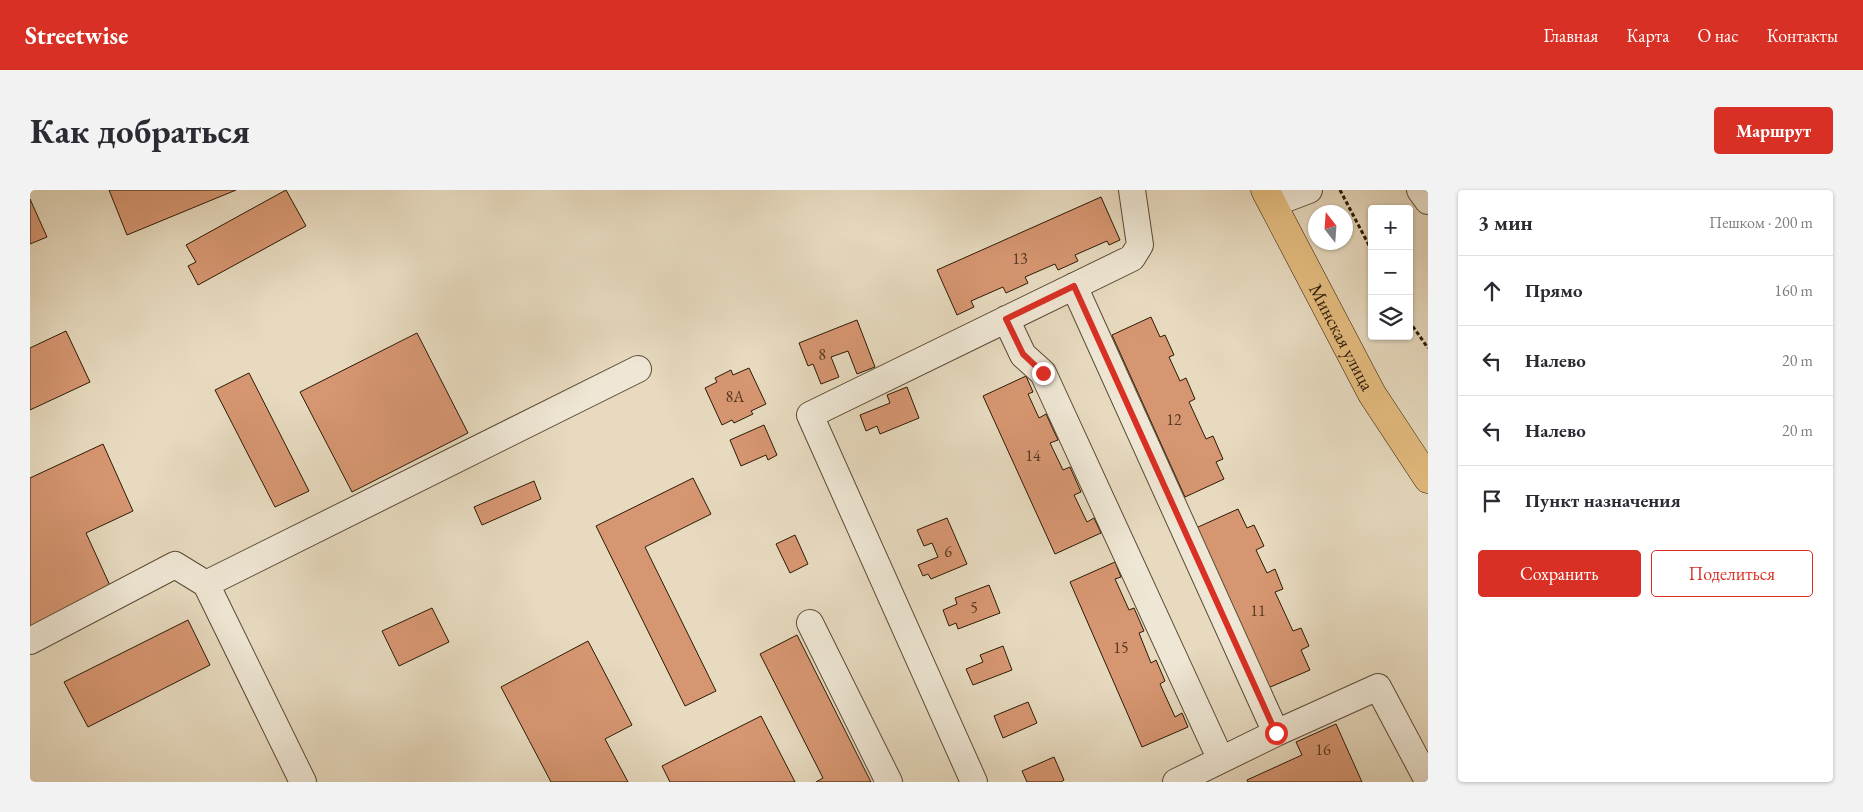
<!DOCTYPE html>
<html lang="ru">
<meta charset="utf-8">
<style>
body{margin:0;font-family:"EB Garamond",serif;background:#f2f2f3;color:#2b2b33}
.controls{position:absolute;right:15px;top:15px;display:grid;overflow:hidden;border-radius:5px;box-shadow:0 1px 4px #0004}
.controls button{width:45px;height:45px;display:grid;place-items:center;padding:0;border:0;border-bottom:1px solid #e1e1e2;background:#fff;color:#2b2b33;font:25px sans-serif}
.compass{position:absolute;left:1278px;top:15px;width:45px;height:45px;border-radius:50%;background:#fff;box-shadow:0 1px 4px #0004;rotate:343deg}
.stop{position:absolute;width:15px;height:15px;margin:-11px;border:4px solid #d93025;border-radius:50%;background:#fff}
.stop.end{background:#d93025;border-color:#fff;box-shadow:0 1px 5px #0008}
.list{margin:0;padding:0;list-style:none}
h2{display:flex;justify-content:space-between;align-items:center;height:65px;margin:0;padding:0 20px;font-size:21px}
h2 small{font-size:16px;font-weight:400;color:#7c7c81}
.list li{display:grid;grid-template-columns:32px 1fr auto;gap:15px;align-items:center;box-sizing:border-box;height:70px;padding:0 20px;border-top:1px solid #e1e1e2}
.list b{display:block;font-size:19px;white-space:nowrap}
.list em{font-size:16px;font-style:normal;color:#7c7c81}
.actions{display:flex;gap:10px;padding:15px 20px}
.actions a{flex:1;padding:11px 0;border:1px solid #d93025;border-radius:5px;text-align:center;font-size:18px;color:#d93025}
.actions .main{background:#d93025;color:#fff}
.icon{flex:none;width:28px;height:28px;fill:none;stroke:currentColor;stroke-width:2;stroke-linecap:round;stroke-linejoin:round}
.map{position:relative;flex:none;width:1398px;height:592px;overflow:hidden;border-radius:5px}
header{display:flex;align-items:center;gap:30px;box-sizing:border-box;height:70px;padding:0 25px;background:#d93025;color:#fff}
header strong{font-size:24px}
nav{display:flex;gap:28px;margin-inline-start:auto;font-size:18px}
.intro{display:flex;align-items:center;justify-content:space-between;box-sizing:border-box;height:120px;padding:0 30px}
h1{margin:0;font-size:35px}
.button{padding:12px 22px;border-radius:5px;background:#d93025;color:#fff;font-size:18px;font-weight:700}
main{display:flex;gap:30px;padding:0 30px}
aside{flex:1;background:#fff;border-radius:5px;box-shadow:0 1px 4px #0004}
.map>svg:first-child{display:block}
</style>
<header>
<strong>Streetwise</strong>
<nav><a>Главная</a><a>Карта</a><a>О нас</a><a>Контакты</a></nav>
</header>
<div class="intro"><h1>Как добраться</h1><a class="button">Маршрут</a></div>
<main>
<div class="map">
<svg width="1398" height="592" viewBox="0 0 1398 592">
<rect width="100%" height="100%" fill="#e7dabf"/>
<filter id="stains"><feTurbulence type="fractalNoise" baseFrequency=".004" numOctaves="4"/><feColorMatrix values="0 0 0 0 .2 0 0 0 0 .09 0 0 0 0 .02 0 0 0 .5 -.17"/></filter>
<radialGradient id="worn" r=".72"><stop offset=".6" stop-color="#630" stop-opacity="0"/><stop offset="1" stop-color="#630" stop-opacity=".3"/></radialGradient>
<!-- building -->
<path fill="#d69671" stroke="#2c1a05" d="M79,0H206L97,45Z
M256,0L276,36L168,95L158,76L166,72L156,55Z
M1071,7L1090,50L1079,55L1077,51L1045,65L1048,71L1028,80L1025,74L995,87L998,93L976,103L973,97L941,111L944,117L927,125L907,80Z
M0,9L17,47L0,54Z
M1121,127L1130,147L1135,145L1144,165L1139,167L1150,191L1156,188L1165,209L1159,212L1176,249L1183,246L1193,269L1186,272L1194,289L1155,307L1082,145Z
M827,130L845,177L827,184L818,161L801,167L809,187L791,194L783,174L778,176L769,153Z
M36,141L60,192L0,220V158Z
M387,143L438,243L322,302L270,202Z
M719,178L736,214L721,221L723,224L704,233L702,230L692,235L675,198L687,192L685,188L701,180L703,185Z
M219,183L279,301L245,317L185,200Z
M996,186L1003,202L998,204L1009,228L1016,224L1028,250L1020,253L1033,280L1040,277L1051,302L1044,305L1057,332L1064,328L1071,343L1025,364L953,206Z
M877,197L889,228L850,244L847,236L836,241L830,225L860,213L857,205Z
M734,235L747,265L738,270L736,265L711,276L700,250Z
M73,254L103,321L56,343L82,400L0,437V288Z
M663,288L681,324L615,357L686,501L655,516L566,336Z
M504,291L511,309L452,335L444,317Z
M1208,319L1217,338L1224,335L1234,356L1226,360L1237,383L1245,379L1253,399L1245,402L1263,441L1271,438L1279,456L1271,460L1280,480L1238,498L1166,338Z
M917,328L937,374L901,389L898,384L893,386L888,375L908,367L902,353L894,356L887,340Z
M765,345L778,374L760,383L746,354Z
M1085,372L1091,387L1085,389L1099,420L1104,418L1114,441L1109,443L1121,473L1126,470L1135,491L1130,494L1145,527L1152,523L1158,537L1112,557L1040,392Z
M959,395L970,423L928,439L926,433L919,436L913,420L927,414L925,408Z
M402,418L419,452L369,476L352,441Z
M158,430L180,475L58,537L34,492Z
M767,445L841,592H786L793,588L730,464Z
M558,451L602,535L575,549L598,592H521L471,497Z
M973,456L982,480L943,495L936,479L953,472L950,465Z
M998,512L1007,533L973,548L964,526Z
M731,526L765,592H640L632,576Z
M1306,534L1332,592H1218L1217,590L1272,565L1266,552Z
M1024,567L1034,590L1031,592H997L992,581Z"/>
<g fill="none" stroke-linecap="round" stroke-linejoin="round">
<defs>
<path id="minor" d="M1390,0L1398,11
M1242,14L1279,0
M1044,96L1246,543
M976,129L993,165L1013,183L1191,570
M780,433L859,592
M0,451L145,375L176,394
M273,592L176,394L608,179
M944,592L780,225L1102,68L1110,55L1102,0
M1146,592L1246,543L1348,497L1398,591"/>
<g id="major">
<path id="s1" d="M1235,0L1342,204L1398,289"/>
</g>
</defs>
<!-- minor casing -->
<use href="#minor" stroke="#5b4a34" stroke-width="28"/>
<!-- major casing -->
<use href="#major" stroke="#2c1a05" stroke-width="29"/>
<!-- path -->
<path stroke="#2c1a05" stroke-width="3" stroke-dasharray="4 2.5" stroke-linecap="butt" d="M1310,0L1342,61
M1379,131L1398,158"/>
<!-- minor -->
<use href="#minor" stroke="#efe7d5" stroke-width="26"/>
<!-- major -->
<use href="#major" stroke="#e4bd80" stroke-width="28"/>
</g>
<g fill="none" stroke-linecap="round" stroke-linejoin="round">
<!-- route -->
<path stroke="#d93025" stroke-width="6" d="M1013,183L993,164L976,129L1044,96L1246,543"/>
</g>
<g text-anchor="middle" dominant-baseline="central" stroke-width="5" stroke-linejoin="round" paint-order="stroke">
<!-- number labels -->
<g font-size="16" fill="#563920">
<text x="990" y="68">13</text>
<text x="792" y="164">8</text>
<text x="705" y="206">8А</text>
<text x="1144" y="229">12</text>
<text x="1003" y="265">14</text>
<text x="918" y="361">6</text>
<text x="944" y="417">5</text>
<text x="1228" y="420">11</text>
<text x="1091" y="457">15</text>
<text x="1293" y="559">16</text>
</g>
<!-- street labels -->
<g font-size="19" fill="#2c1a05" stroke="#efe7d5">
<text stroke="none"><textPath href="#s1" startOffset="166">Минская улица</textPath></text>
</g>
</g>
<rect width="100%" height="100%" filter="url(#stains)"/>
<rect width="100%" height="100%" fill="url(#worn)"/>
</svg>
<div class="controls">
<button>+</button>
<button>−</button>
<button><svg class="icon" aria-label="layers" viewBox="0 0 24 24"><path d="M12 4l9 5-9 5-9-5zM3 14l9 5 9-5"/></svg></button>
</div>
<svg class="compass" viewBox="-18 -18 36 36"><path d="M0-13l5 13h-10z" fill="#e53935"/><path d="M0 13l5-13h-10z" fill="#7c7c81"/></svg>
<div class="stop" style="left:1246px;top:543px"></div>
<div class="stop end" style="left:1013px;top:183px"></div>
</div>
<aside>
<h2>3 мин<small>Пешком · 200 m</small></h2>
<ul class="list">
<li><svg class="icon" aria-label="ahead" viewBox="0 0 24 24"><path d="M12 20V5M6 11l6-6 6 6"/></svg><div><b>Прямо</b></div><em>160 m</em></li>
<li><svg class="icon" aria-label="left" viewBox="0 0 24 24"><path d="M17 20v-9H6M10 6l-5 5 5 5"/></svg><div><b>Налево</b></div><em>20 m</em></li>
<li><svg class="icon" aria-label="left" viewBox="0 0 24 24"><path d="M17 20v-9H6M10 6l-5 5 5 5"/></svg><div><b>Налево</b></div><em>20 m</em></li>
<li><svg class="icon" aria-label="arrive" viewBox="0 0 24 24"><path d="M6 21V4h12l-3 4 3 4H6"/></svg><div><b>Пункт назначения</b></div></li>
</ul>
<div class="actions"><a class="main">Сохранить</a><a>Поделиться</a></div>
</aside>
</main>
